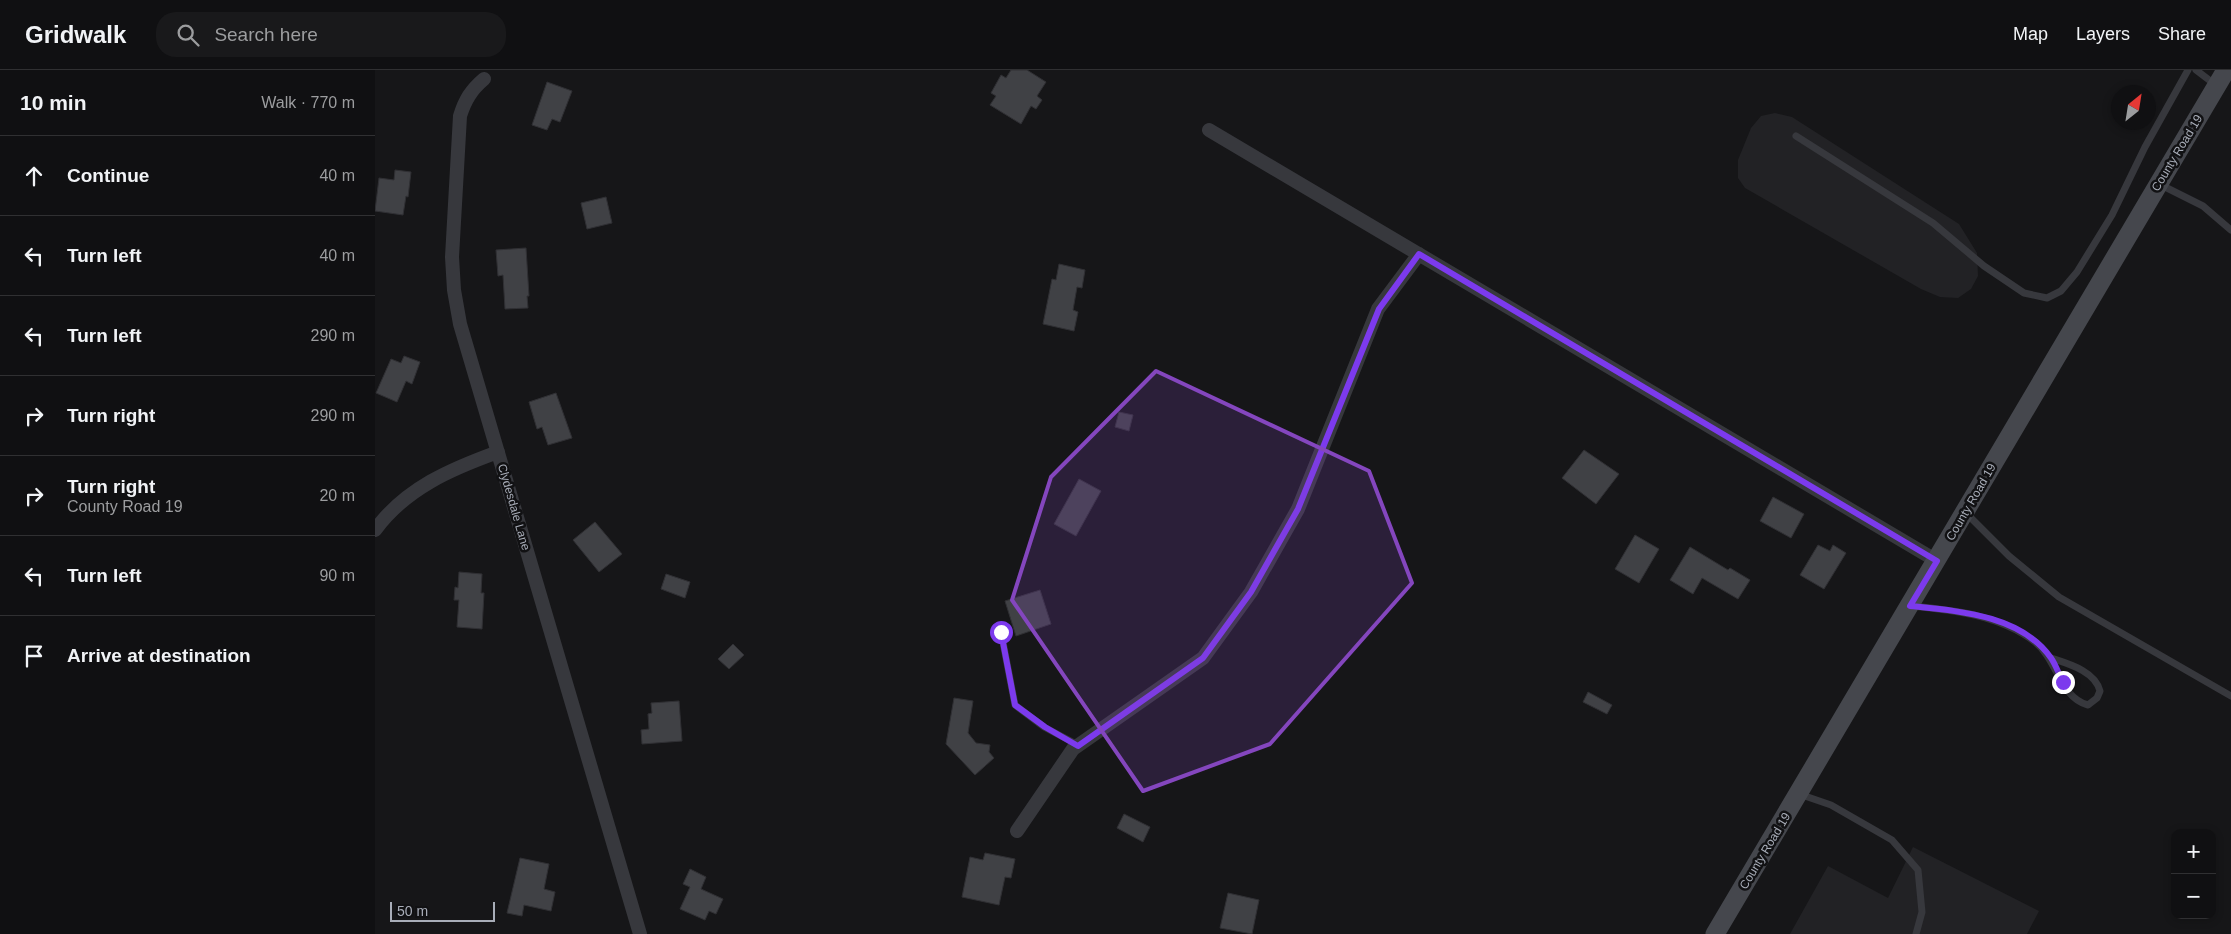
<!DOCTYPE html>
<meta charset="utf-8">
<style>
body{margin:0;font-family:Helvetica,sans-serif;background:#19191b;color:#f1f3f6}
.controls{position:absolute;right:15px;bottom:15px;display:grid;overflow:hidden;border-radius:10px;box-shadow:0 2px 8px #0003}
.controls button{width:45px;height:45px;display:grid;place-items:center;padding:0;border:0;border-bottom:1px solid #303032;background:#101012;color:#f1f3f6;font:25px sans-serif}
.compass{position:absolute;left:1736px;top:15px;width:45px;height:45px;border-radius:50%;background:#101012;box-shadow:0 2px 8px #0003;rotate:30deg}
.scale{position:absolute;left:15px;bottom:12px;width:105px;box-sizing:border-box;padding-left:5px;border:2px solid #a8adb8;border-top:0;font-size:14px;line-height:18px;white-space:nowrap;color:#a8adb8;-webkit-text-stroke:4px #111113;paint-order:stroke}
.stop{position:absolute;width:15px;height:15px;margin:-11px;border:4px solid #7c3aed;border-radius:50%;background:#fff}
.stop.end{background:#7c3aed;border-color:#fff;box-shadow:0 1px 5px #0008}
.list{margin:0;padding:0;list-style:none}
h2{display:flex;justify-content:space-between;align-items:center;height:65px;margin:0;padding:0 20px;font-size:21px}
h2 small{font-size:16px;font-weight:400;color:#9c9d9f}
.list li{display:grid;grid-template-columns:32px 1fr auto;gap:15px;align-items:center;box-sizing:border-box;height:80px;padding:0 20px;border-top:1px solid #303032}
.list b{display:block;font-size:19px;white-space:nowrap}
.list p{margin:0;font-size:16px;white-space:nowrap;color:#9c9d9f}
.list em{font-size:16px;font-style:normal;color:#9c9d9f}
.icon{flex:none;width:28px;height:28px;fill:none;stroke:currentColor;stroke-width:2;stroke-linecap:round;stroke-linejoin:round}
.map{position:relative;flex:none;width:1856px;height:864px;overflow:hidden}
header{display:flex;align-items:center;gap:30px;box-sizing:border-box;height:70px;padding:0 25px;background:#101012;border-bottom:1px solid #303032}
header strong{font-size:24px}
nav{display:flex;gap:28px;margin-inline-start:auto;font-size:18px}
.search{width:350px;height:45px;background:#19191b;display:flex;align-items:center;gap:12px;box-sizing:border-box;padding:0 18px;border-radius:20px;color:#9c9d9f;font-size:19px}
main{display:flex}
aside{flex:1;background:#101012}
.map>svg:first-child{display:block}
</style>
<header>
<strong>Gridwalk</strong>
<div class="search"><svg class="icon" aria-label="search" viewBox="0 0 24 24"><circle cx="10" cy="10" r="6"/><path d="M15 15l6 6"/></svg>Search here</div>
<nav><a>Map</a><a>Layers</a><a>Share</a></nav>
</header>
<main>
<aside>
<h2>10 min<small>Walk · 770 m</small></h2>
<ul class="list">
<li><svg class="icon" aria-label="ahead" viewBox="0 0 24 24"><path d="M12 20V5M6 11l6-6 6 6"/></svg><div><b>Continue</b></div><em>40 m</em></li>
<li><svg class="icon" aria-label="left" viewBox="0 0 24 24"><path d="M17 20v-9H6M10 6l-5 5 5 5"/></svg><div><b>Turn left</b></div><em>40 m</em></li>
<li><svg class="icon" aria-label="left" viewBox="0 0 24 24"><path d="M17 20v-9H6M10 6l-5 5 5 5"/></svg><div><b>Turn left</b></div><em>290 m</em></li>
<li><svg class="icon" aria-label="right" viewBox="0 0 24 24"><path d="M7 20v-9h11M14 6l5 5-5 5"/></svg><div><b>Turn right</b></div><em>290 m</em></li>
<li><svg class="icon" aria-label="right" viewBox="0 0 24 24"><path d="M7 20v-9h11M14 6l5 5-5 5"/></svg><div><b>Turn right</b><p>County Road 19</p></div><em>20 m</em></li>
<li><svg class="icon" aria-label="left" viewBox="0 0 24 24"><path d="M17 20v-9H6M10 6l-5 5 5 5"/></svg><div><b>Turn left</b></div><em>90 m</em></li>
<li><svg class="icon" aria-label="arrive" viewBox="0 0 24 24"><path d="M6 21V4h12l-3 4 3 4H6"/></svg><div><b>Arrive at destination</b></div></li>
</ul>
</aside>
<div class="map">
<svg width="1856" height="864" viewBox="0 0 1856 864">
<rect width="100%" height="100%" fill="#161618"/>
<!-- built -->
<path fill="#222225" d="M1400,43L1417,47L1584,154L1602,183L1603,206L1596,219L1583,228L1565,227L1546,219L1370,118L1363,108V90L1376,58L1386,46Z
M1538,777L1664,841L1652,864H1415L1453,796L1513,828Z"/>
<!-- building -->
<path fill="#404145" stroke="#303034" d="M636,0H652L671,12L662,26L667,30L661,39L656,36L646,54L615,35L621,26L616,23L626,5L631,8Z
M172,12L197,21L185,52L177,49L172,60L157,55Z
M20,100L36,102L33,127L31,126L28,145L0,141L4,108L19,110Z
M231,127L237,153L212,159L206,133Z
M151,178L154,226H152L153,238L130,239L128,205L123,206L121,180Z
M684,194L710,200L707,218L702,217L698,240L703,242L699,261L668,254L677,209L681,210Z
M29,286L45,292L37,314L31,311L22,332L1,323L16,289L26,293Z
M181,323L197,368L173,375L167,357L162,359L154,332Z
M744,342L758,345L754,361L740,357Z
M1209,380L1244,404L1221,434L1187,408Z
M704,409L726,421L701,466L679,454Z
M1398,427L1429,444L1416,468L1385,451Z
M220,452L247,484L224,502L198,470Z
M1260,465L1284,479L1264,513L1240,499Z
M1443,475L1455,481L1458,475L1471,483L1449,519L1425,505Z
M1315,477L1353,500L1355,498L1375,510L1363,529L1327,508L1318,524L1295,510Z
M84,502L107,504L106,523H109L107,559L82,557L84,530H79L80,517L83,518Z
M291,504L315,512L310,528L286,519Z
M665,520L676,554L641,566L630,531Z
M358,574L369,585L354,599L343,589Z
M1213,622L1237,635L1232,644L1208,632Z
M579,628L598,631L593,663L601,673L615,675L614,682L619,688L600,705L571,674Z
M304,631L307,671L267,674L266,660L274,659L273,644L277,643L276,633Z
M749,744L775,757L768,772L742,758Z
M610,783L640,789L636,808L630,807L624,835L587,827L595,787L608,790Z
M145,788L174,794L169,819L180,822L176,841L149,835L147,846L132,843Z
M315,799L331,807L326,819L348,829L341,844L334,841L330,850L305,839L315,817L308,814Z
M853,823L884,830L877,864L845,858Z"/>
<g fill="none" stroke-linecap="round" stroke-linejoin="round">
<!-- lane -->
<path stroke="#37383d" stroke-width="7" d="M1821,0L1842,16
M1421,66L1558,153L1609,196L1649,223L1672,228L1686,221L1702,202L1737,145L1770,77L1813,0
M1784,114L1828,136L1856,160
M1591,443L1634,486L1684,527L1856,626
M1536,536C1578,540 1625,545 1660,572C1682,589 1685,628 1713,635L1722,628L1725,621C1720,601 1694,594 1676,588
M626,562L640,635L669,657L703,675
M1424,724L1456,735L1517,770L1543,800L1547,842L1541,864"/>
<!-- street -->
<path stroke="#37383d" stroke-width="14" d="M109,9C96,20 90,30 85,46L77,187L79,220L85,254L265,864
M834,60L1562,491
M0,460C31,418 76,399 123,382
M642,761L698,679L828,588L876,522L923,439L1003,239L1044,184"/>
<!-- secondary -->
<path stroke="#45474d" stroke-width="19" d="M1340,864L1851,0"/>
</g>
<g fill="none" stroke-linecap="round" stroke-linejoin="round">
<!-- route -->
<path stroke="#7c3aed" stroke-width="6" d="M626,562L640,635L670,657L703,676L828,588L876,522L923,439L1004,239L1044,184L1562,491L1535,536C1583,541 1646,545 1676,588C1681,595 1684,605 1688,612"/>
</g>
<!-- marked area -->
<path fill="#8446be" fill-opacity="0.2" stroke="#8446be" stroke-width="4" stroke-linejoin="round" d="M781,301L994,401L1037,513L895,674L768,721L637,530L676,407Z"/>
<g text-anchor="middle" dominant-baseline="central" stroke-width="5" stroke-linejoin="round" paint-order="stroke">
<!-- street labels -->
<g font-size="12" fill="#a8adb8" stroke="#111113">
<text transform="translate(1802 83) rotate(-59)">County Road 19</text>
<text transform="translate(1596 432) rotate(-60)">County Road 19</text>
<text transform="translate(139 437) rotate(74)">Clydesdale Lane</text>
<text transform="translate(1390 781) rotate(-59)">County Road 19</text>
</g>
</g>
</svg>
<div class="controls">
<button>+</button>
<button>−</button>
</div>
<svg class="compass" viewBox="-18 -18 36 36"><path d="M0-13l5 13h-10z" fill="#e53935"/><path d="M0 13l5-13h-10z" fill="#9c9d9f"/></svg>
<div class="scale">50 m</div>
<div class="stop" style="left:626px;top:562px"></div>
<div class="stop end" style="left:1688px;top:612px"></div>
</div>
</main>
